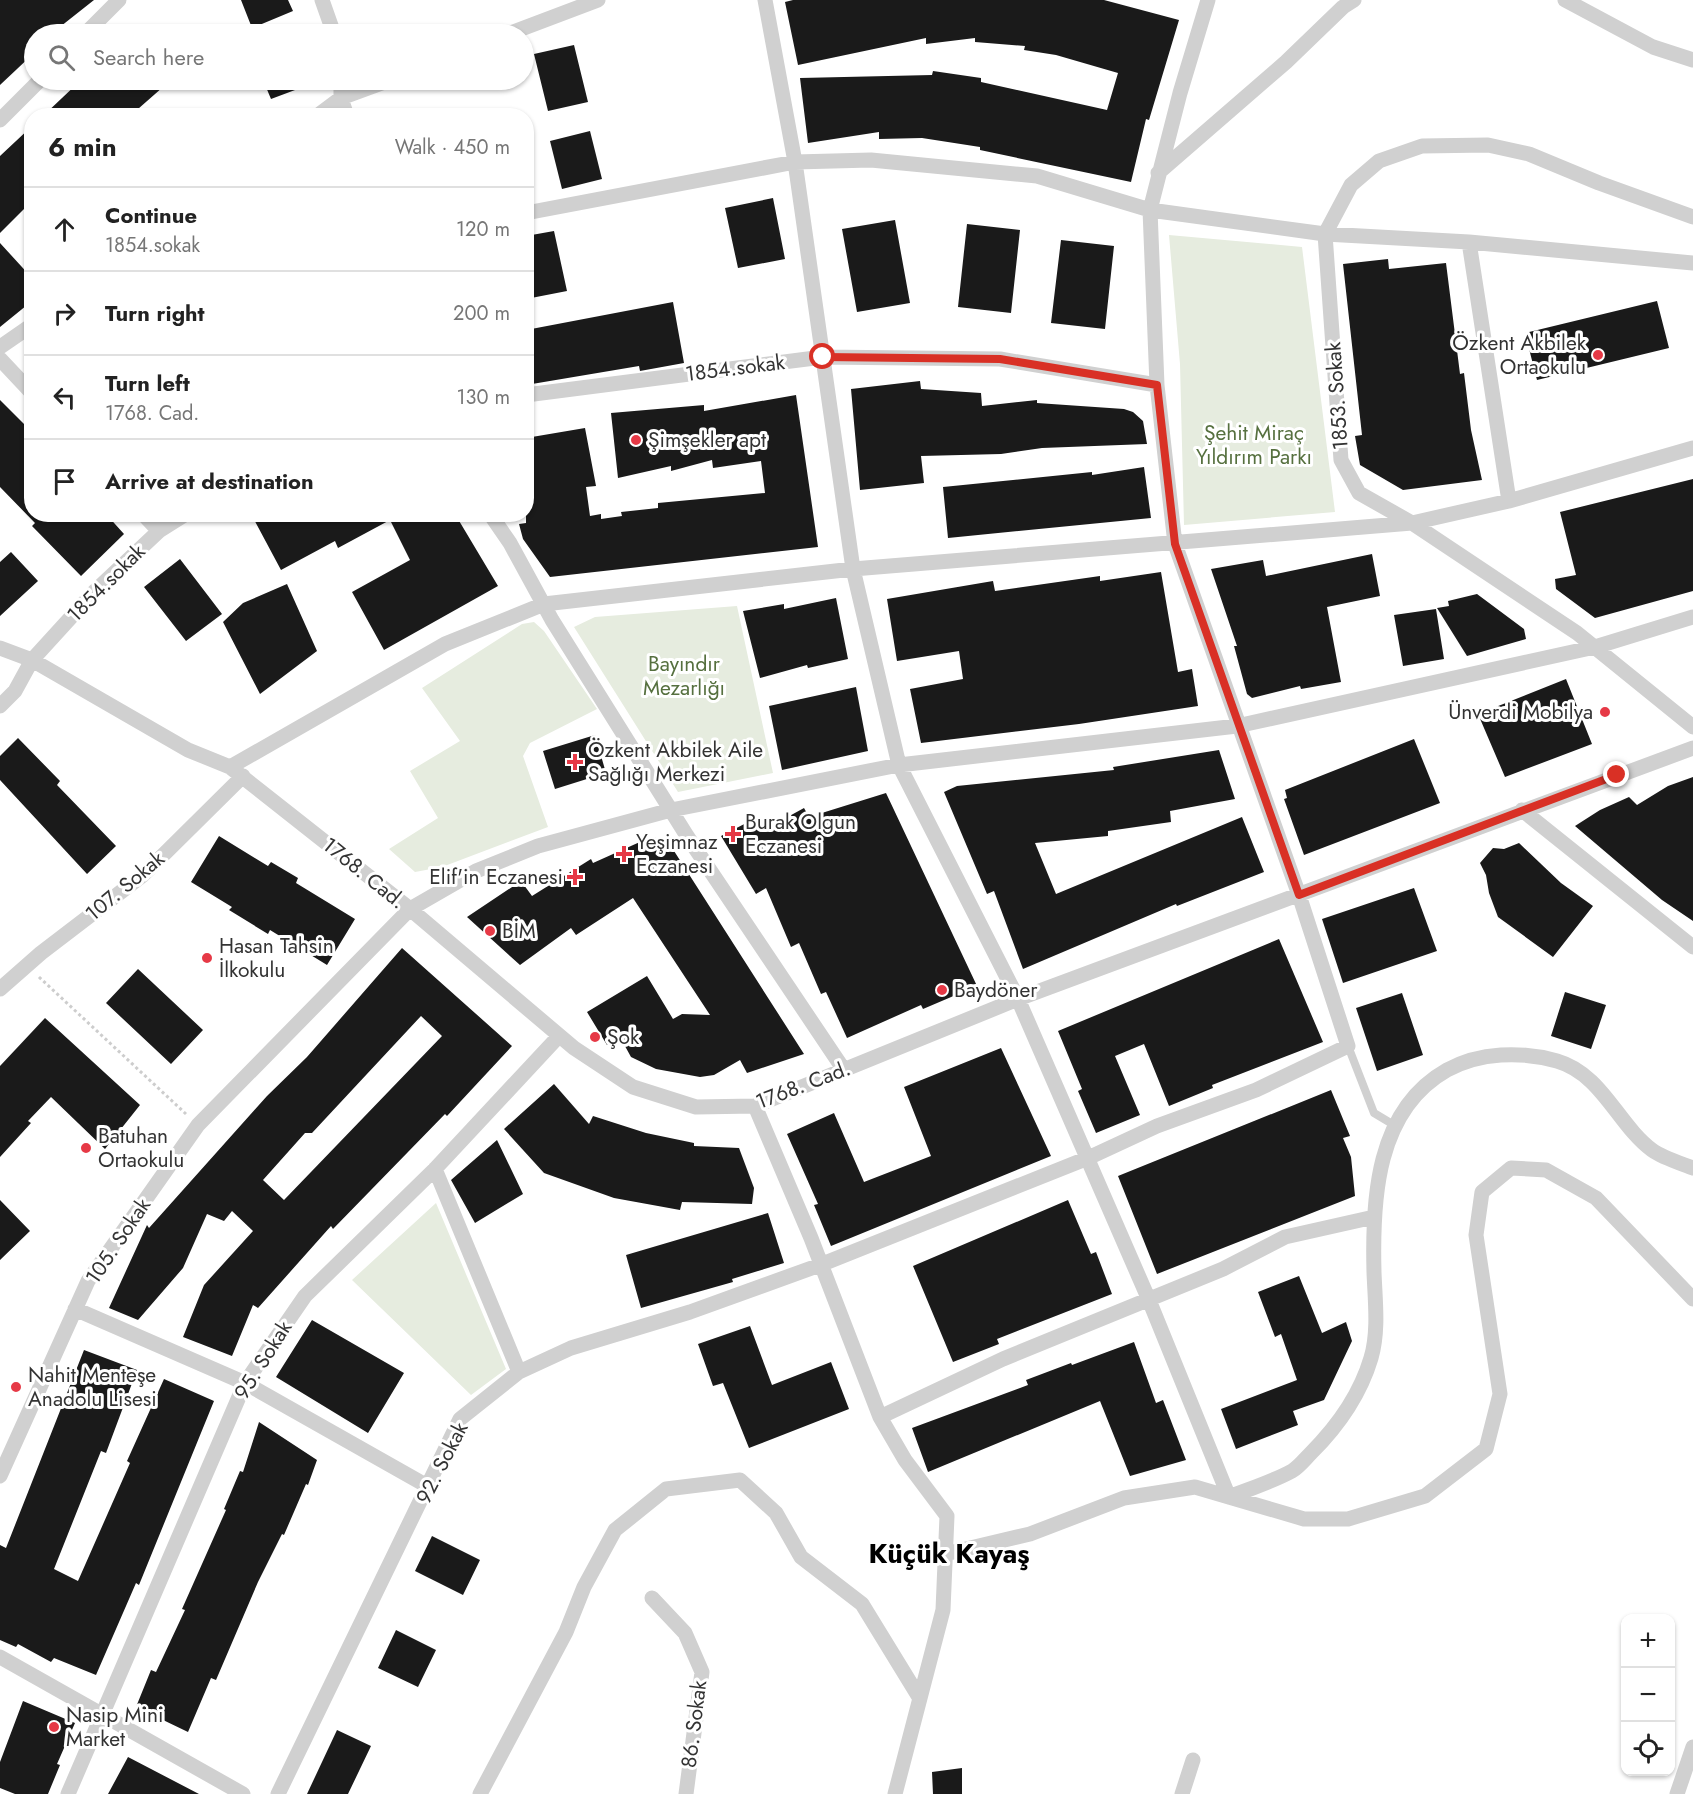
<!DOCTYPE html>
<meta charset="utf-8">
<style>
body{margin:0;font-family:Jost,sans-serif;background:#f6f6f6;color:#222}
.controls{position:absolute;right:18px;bottom:18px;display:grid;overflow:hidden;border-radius:12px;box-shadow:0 2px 4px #0004}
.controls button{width:54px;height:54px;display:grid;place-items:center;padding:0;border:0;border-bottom:2px solid #e0e0e0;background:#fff;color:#222;font:30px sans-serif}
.stop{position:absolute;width:18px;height:18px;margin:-14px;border:4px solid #d93025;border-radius:50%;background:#fff}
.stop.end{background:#d93025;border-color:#fff;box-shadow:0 2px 6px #0008}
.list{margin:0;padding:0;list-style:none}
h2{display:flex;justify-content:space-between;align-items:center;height:78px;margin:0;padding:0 24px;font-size:26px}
h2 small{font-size:20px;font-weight:400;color:#767676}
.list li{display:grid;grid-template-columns:39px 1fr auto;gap:18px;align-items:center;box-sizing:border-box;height:84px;padding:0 24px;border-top:2px solid #e0e0e0}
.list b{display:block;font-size:22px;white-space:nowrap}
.list p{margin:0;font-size:20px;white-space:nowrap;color:#767676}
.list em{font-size:20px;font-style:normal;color:#767676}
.icon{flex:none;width:33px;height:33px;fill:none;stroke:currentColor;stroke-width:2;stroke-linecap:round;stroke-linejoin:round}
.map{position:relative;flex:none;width:1693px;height:1794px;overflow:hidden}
.search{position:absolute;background:#fff;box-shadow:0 2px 4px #0004;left:24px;top:24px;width:510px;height:66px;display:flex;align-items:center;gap:15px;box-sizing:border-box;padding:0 21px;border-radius:33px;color:#767676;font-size:22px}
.panel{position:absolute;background:#fff;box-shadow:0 2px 4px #0004;left:24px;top:108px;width:510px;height:414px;border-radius:24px}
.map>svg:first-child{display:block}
</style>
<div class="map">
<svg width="1693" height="1794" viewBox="0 0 1693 1794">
<rect width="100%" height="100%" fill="#fff"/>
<!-- green -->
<path fill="#e6ecdf" d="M1169,235L1302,247L1335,512L1184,525L1180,364Z
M737,606L773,773L678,792L574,627L595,617Z
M534,622L544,631L597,709L530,743L523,756L548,827L442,867L415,872L389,849L438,818L410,771L460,741L422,688L522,624Z
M436,1203L506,1369L471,1395L352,1280Z"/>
<!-- building -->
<path fill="#1a1a1a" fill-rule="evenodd" d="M0,0H94L51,34H34V53L0,85Z
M241,0H288L293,11L252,28Z
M793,0H1104L1179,20L1149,120L1146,119L1131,182L980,150V147L922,138L879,139V132L808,143L800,78L932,75L933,71L981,78V82L1107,110L1118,73L1056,55L1024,50L1025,46L975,42V38L926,44V38L798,65L785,2Z
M574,45L588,102L548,111L534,54Z
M81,80H171L130,116H43Z
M263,80H319V81L271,99Z
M32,126V201L0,233V156Z
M590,131L602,179L562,189L550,141Z
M773,198L785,259L738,268L725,208Z
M895,220L910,303L857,312L842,229Z
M967,224L1020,230L1011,313L958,307Z
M554,231L567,291L526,299V236Z
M1061,240L1114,246L1105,329L1051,323Z
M0,243L32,278V301L0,327Z
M1388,259L1389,269L1446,263L1460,374L1464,373L1471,430L1482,480L1403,490L1360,465L1355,436L1362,435L1343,264Z
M1657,301L1669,348L1537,380L1525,333Z
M673,302L684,363L640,371L639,366L532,384L526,356V330Z
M920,381L921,389L981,393L982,406L1037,400V403L1124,409L1133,412L1143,421L1147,444L1042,448L1001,454L921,456L924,483L860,490L851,389Z
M796,395L818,547L550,577L523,539L519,524L526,523V438L585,428L596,486L586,487L590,516L601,514V519L622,516L621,512L658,508V503L765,493L761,461L713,468L712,460L671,471V466L618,478L611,413L704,405V411Z
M0,400L32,432V514H106L124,534L81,576L32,526L35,523L0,487Z
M1144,467L1151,518L948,538L943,487L1092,472V475Z
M1693,479V591L1595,618L1556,589L1555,579L1576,575L1560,512Z
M251,514H455L498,586L384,650L352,592L410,560L390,520L338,548L335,541L281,570Z
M11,552L38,581L0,616V562Z
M1372,554L1380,596L1327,607L1341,682L1301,689L1300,686L1252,698L1247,694L1234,646H1237L1211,569L1263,560L1266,576Z
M180,559L222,614L186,641L144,587Z
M1161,572L1178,672L1192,669L1198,706L1079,724L921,743L910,689L963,679L959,651L897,661L887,599L993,581L995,591L1100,576V581Z
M287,584L317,651L260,694L223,622L243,603Z
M1477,594L1524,629L1526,639L1467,656L1437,608L1449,606L1448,601Z
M836,598L848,659L808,668L807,665L760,678L743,611L784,604V609Z
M1436,609L1444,659L1403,666L1394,615Z
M1566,679L1592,744L1505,777L1478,714Z
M856,687L868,751L782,770L769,706Z
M595,735L606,773L555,789L543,751Z
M18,738L60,781L57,785L116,846L87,874L0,780V756Z
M1414,739L1440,803L1304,855L1284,799L1287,798L1285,790Z
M1219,750L1235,799L1170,811L1171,822L1108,831V836L1035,843L1056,894L1242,817L1264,872L1177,906L1176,904L1023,969L994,891L987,894L944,792L957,786L1114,770L1113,767Z
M1693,777V921L1662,900L1575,826L1600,810L1629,797L1637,805L1668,786Z
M886,793L977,986L923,1009L921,1005L847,1038L826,992L821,994L799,943L791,947L766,888L756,894L721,836L754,819L760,832L804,808L809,817Z
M219,836L268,866L271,862L298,878L296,883L355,919L327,965L270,930L268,934L229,910L232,907L191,882Z
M651,837L667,840L804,1054L747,1073L740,1060L714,1075L700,1077L656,1069L631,1057L620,1037L607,1045L587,1012L647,976L673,1019L682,1014L710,1015L633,898L576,935L571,928L520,965L467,917L521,881L532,896L591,859L593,863Z
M1519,843L1561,883L1593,906L1553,957L1498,917L1489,893L1486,875L1480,863L1493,848L1504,849Z
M1414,888L1437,951L1343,983L1322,919Z
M1279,939L1323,1042L1212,1085L1213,1088L1169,1106L1144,1044L1115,1056L1140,1115L1096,1133L1078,1091L1082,1089L1058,1031Z
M402,948L512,1046L447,1116L445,1114L333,1229L331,1226L258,1308L253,1305L232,1356L183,1337L204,1285L253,1231L232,1211L224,1221L207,1214L183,1268L138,1320L109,1308L147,1225L149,1228L267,1096L307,1057ZM421,1016L442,1036L284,1200L263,1180L305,1133H312Z
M138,969L203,1030L171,1064L106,1003Z
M1565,992L1606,1005L1591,1049L1551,1036Z
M1402,993L1423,1055L1377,1071L1356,1008Z
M45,1018L140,1105L105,1149L51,1097L28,1121L31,1123L0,1157V1066Z
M1001,1048L1051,1156L831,1246L814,1205L818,1204L787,1134L834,1113L864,1182L931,1156L904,1087Z
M554,1084L589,1124L593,1116L646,1133L694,1143V1146L739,1148L754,1188L752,1204L682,1202L680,1210L614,1198L544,1173L504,1129Z
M1331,1090L1350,1136L1343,1138L1351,1157L1355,1196L1157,1274L1118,1176Z
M497,1140L523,1194L475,1223L451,1180Z
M0,1200L30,1231L0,1260Z
M1068,1200L1091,1254L1096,1252L1112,1294L997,1339L999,1344L953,1362L913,1266Z
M768,1213L784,1263L732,1279L733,1282L641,1308L626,1255Z
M1299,1276L1322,1333L1346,1322L1352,1341L1324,1400L1293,1411L1298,1425L1236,1449L1221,1409L1297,1380L1281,1334L1275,1337L1258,1292Z
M312,1320L404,1373L368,1433L276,1377Z
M750,1326L772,1385L831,1362L849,1409L749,1448L723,1383L713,1386L698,1344Z
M1134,1342L1156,1403L1163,1400L1186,1460L1130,1476L1100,1401L928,1472L912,1428L1028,1385L1026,1380L1071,1363L1072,1365Z
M84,1350L137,1370L106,1453L101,1451L54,1569L78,1581L130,1463L127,1461L164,1379L214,1401L139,1585L136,1583L96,1675L54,1658L51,1662L18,1644L16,1647L0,1640V1545L6,1548Z
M259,1422L317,1460L308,1485L306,1484L284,1535L282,1534L258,1582L216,1680L211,1678L188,1732L136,1707L151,1670L156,1672L185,1610L182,1609L226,1510L224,1509L240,1471L243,1472Z
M432,1536L480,1560L463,1595L415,1571Z
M396,1630L436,1650L418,1687L378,1668Z
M23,1701L75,1723L57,1764L60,1765L48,1794H15L0,1788V1762Z
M337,1730L371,1746L348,1794H307Z
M128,1757L199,1794H108Z
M962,1768V1794H933L932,1772Z"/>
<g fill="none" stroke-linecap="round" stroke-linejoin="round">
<!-- path -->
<path stroke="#cdcdcd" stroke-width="3" stroke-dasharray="3 3" stroke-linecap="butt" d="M39,977L186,1114"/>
<!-- lane -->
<path stroke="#d0d0d0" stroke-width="8" d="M1348,1046L1374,1113L1394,1125"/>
<!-- street -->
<path stroke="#d0d0d0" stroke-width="15" d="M322,0L334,34
M765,0L795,162L853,569L899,765L1018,999L1149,1300L1229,1497C1249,1489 1272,1482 1292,1471C1299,1467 1305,1459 1311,1453C1338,1426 1360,1395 1371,1358C1379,1331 1375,1300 1374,1272C1372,1199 1376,1110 1447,1070C1480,1052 1521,1051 1557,1061C1602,1074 1618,1125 1652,1150C1663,1158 1680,1163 1693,1168
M1565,0L1653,47L1693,60
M85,34L119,0
M508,34L598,0
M341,80V98L347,116
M317,116L341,98L390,80
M0,120L40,80
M1158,173L1286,62L1343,7L1354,0
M526,213L795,162L871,160L1037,176L1150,210L1325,234L1469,242L1693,263
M1693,217L1599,183L1529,154L1488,145L1422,146L1379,161L1351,185L1325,234L1341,460L1359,493L1412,523L1577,633L1693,727
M1469,242L1509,501
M0,347L32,325
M0,359L32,393
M526,395L823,357L1000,359L1157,385
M143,514L159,531
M490,514L510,543L552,620L687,836L844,1070
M0,648L32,660L188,750L230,767L410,909L574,1048L633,1087L696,1107L755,1106L1018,999L1693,748
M0,706L15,691L32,660L94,592L159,531L186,514
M230,767L445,644L544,604L853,569L1412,523L1509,501L1693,448
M1522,810L1693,947
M0,989L41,953L143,875L243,776
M755,1106L811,1238L880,1417L905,1460L947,1516L943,1610L895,1794
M435,1169L519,1372
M75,1309L245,1383L429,1487
M880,1417L1003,1359L1223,1269L1285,1237L1374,1217
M0,1476L88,1281L198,1125L410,909L476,871L538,846L671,810L899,765L1237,726L1595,647L1693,617
M945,1554L1030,1534L1124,1498L1195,1487L1304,1519H1348L1425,1496L1486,1449L1500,1394L1476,1235L1482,1192L1511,1168L1546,1170L1596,1198L1693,1299
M652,1598L685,1633L702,1672L686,1794
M0,1657L243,1794
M68,1794L245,1383L305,1296L435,1169L559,1036
M278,1794L460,1419L519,1372L571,1348L690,1312L820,1265L1088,1158L1157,1126L1256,1090L1348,1046L1299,895L1175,544L1157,385L1150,210L1180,93L1208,0
M480,1794L566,1632L584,1587L615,1530L666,1489L740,1480L776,1513L801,1557L862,1604L919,1697
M1182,1794L1193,1760
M1677,1794L1693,1747"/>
</g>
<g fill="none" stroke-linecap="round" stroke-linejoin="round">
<!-- route -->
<path stroke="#d93025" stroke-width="8" d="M823,357L1000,359L1157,385L1175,544L1299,895L1617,775"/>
</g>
<!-- markers -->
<g fill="#e63946" stroke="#fff" stroke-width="2">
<circle cx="1598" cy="355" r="6"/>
<circle cx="636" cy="440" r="6"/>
<circle cx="1605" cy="712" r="6"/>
<path d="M572 753h6v6h6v6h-6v6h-6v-6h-6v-6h6z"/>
<path d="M730 825h6v6h6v6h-6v6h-6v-6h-6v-6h6z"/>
<path d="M621 845h6v6h6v6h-6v6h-6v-6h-6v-6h6z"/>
<path d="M572 868h6v6h6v6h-6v6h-6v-6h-6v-6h6z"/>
<circle cx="490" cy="931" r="6"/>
<circle cx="207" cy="958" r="6"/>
<circle cx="942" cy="990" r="6"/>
<circle cx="595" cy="1037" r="6"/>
<circle cx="86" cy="1148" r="6"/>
<circle cx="16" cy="1387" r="6"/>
<circle cx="54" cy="1727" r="6"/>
</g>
<g text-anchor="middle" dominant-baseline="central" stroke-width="6" stroke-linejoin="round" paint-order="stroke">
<!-- poi labels -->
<g font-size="21" fill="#333" stroke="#fff" text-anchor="start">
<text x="1586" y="343" text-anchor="end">Özkent Akbilek<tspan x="1586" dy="24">Ortaokulu</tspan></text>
<text x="648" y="440">Şimşekler apt</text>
<text x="1593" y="712" text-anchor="end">Ünverdi Mobilya</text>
<text x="588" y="750">Özkent Akbilek Aile<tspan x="588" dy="24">Sağlığı Merkezi</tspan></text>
<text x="745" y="822">Burak Olgun<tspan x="745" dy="24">Eczanesi</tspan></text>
<text x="636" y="842">Yeşimnaz<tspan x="636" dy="24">Eczanesi</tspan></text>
<text x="563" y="877" text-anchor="end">Elif'in Eczanesi</text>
<text x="502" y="931">BİM</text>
<text x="219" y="946">Hasan Tahsin<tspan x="219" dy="24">İlkokulu</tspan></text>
<text x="954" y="990">Baydöner</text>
<text x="607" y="1037">Şok</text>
<text x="98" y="1136">Batuhan<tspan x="98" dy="24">Ortaokulu</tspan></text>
<text x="28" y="1375">Nahit Menteşe<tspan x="28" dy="24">Anadolu Lisesi</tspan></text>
<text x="66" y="1715">Nasip Mini<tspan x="66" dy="24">Market</tspan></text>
</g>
<!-- street labels -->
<g font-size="21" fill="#333" stroke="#fff">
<text transform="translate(735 368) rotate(-7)">1854.sokak</text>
<text transform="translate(1337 396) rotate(-94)">1853. Sokak</text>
<text transform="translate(106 583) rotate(-45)">1854.sokak</text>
<text transform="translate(364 873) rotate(39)">1768. Cad.</text>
<text transform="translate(125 886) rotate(-40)">107. Sokak</text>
<text transform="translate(803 1085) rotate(-21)">1768. Cad.</text>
<text transform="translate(118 1241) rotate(-56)">105. Sokak</text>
<text transform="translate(263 1360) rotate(-58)">95. Sokak</text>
<text transform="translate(442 1463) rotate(-63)">92. Sokak</text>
<text transform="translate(694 1724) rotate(-83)">86. Sokak</text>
</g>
<!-- park labels -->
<g font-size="21" fill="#56703f" stroke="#fff">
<text x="1254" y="433">Şehit Miraç<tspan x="1254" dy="24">Yıldırım Parkı</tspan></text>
<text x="684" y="664">Bayındır<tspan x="684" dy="24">Mezarlığı</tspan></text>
</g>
<!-- district labels -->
<g font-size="27" font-weight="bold" fill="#000" stroke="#fff">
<text x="949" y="1553">Küçük Kayaş</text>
</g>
</g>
</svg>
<div class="controls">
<button>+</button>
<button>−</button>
<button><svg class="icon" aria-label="locate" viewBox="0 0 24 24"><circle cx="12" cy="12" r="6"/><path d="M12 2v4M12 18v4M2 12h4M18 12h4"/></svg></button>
</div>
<div class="stop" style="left:823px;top:357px"></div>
<div class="stop end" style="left:1617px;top:775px"></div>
<div class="search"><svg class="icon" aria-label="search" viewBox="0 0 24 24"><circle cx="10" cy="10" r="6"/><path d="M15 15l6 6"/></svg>Search here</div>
<section class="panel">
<h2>6 min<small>Walk · 450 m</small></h2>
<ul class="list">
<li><svg class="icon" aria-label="ahead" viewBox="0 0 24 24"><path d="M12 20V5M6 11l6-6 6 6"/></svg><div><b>Continue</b><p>1854.sokak</p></div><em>120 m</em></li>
<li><svg class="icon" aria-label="right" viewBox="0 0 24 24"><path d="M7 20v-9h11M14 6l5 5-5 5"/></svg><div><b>Turn right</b></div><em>200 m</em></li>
<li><svg class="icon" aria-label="left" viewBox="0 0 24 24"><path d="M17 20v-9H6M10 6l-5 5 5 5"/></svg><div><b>Turn left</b><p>1768. Cad.</p></div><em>130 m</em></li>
<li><svg class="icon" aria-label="arrive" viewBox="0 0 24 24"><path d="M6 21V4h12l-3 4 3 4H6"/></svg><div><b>Arrive at destination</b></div></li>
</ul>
</section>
</div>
